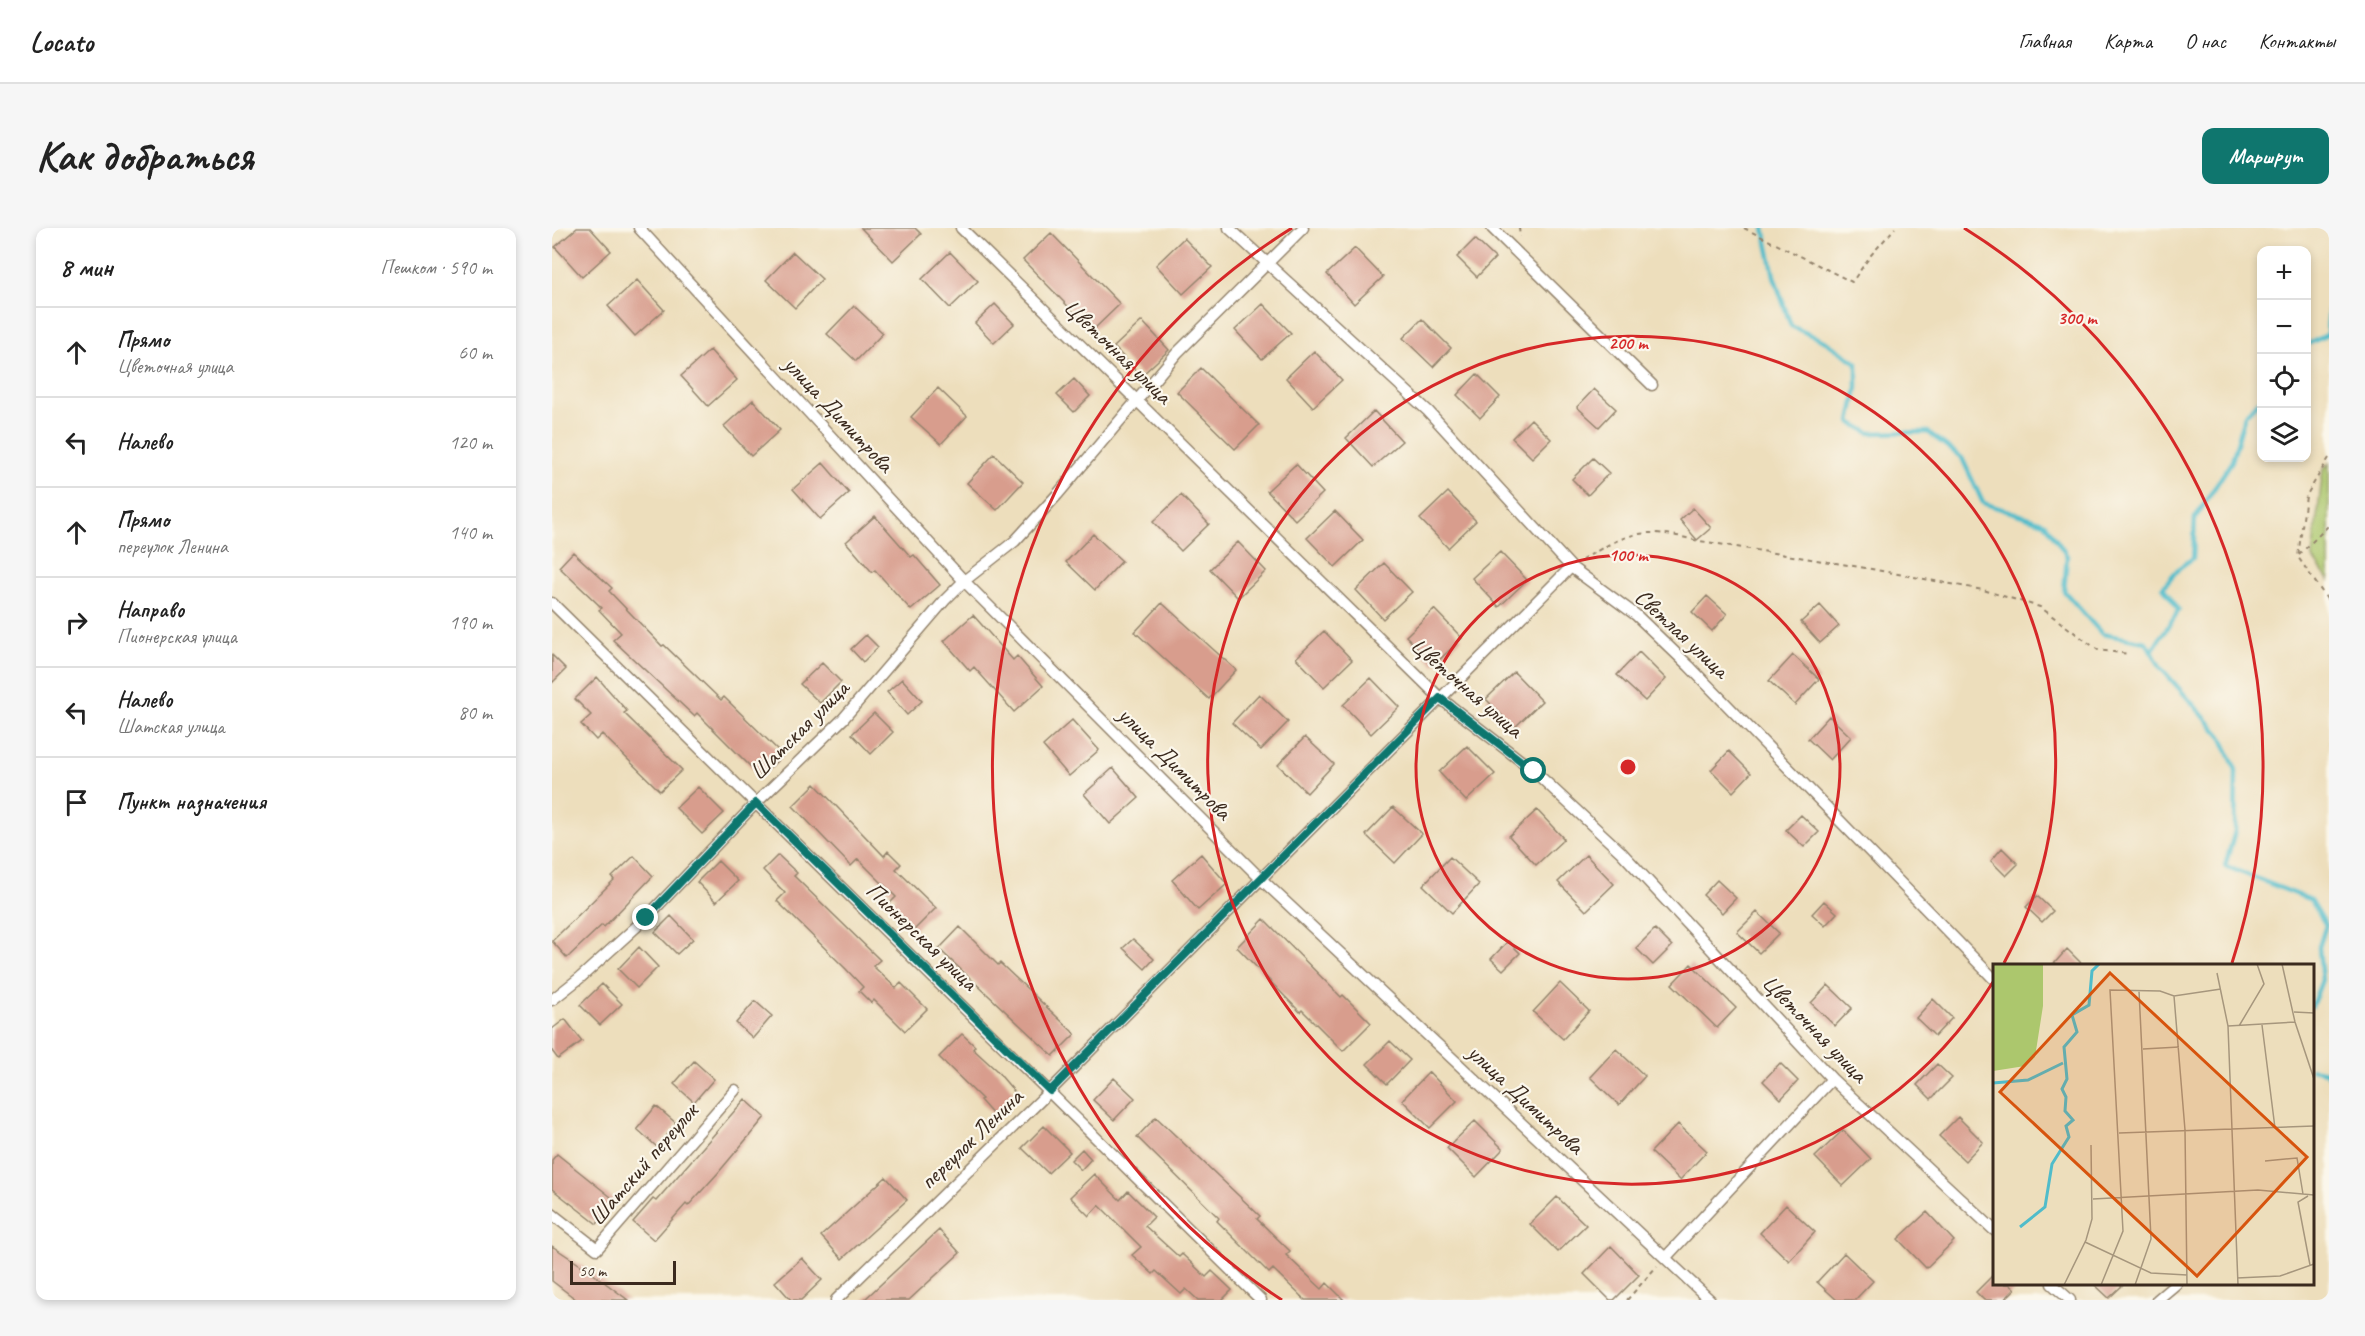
<!DOCTYPE html>
<html lang="ru">
<meta charset="utf-8">
<style>
body{margin:0;font-family:Caveat,sans-serif;background:#f6f6f6;color:#222}
.controls{position:absolute;right:18px;top:18px;display:grid;overflow:hidden;border-radius:12px;box-shadow:0 3px 9px #0003}
.controls button{width:54px;height:54px;display:grid;place-items:center;padding:0;border:0;border-bottom:2px solid #e0e0e0;background:#fff;color:#222;font:30px sans-serif}
.scale{position:absolute;left:18px;bottom:15px;width:106px;box-sizing:border-box;padding-left:6px;border:3px solid #3b2a1e;border-top:0;font-size:16px;line-height:21px;white-space:nowrap;color:#3b2a1e;-webkit-text-stroke:4px #fbf7ec;paint-order:stroke}
.stop{position:absolute;width:18px;height:18px;margin:-14px;border:4px solid #0f766e;border-radius:50%;background:#fff}
.stop.end{background:#0f766e;border-color:#fff;box-shadow:0 2px 6px #0008}
.list{margin:0;padding:0;list-style:none}
h2{display:flex;justify-content:space-between;align-items:center;height:78px;margin:0;padding:0 24px;font-size:26px}
h2 small{font-size:20px;font-weight:400;color:#767676}
.list li{display:grid;grid-template-columns:39px 1fr auto;gap:18px;align-items:center;box-sizing:border-box;height:90px;padding:0 24px;border-top:2px solid #e0e0e0}
.list b{display:block;font-size:22px;white-space:nowrap}
.list p{margin:0;font-size:20px;white-space:nowrap;color:#767676}
.list em{font-size:20px;font-style:normal;color:#767676}
.icon{flex:none;width:33px;height:33px;fill:none;stroke:currentColor;stroke-width:2;stroke-linecap:round;stroke-linejoin:round}
.map{position:relative;flex:none;width:1777px;height:1072px;overflow:hidden;border-radius:12px}
header{display:flex;align-items:center;gap:36px;box-sizing:border-box;height:84px;padding:0 30px;background:#fff;border-bottom:2px solid #e0e0e0}
header strong{font-size:28px}
nav{display:flex;gap:33px;margin-inline-start:auto;font-size:21px}
.intro{display:flex;align-items:center;justify-content:space-between;box-sizing:border-box;height:144px;padding:0 36px}
h1{margin:0;font-size:42px}
.button{padding:15px 27px;border-radius:12px;background:#0f766e;color:#fff;font-size:21px;font-weight:700}
main{display:flex;gap:36px;padding:0 36px}
aside{flex:1;background:#fff;border-radius:12px;box-shadow:0 3px 9px #0003}
.map>svg:first-child{display:block}
</style>
<header>
<strong>Locato</strong>
<nav><a>Главная</a><a>Карта</a><a>О нас</a><a>Контакты</a></nav>
</header>
<div class="intro"><h1>Как добраться</h1><a class="button">Маршрут</a></div>
<main>
<aside>
<h2>8 мин<small>Пешком · 590 m</small></h2>
<ul class="list">
<li><svg class="icon" aria-label="ahead" viewBox="0 0 24 24"><path d="M12 20V5M6 11l6-6 6 6"/></svg><div><b>Прямо</b><p>Цветочная улица</p></div><em>60 m</em></li>
<li><svg class="icon" aria-label="left" viewBox="0 0 24 24"><path d="M17 20v-9H6M10 6l-5 5 5 5"/></svg><div><b>Налево</b></div><em>120 m</em></li>
<li><svg class="icon" aria-label="ahead" viewBox="0 0 24 24"><path d="M12 20V5M6 11l6-6 6 6"/></svg><div><b>Прямо</b><p>переулок Ленина</p></div><em>140 m</em></li>
<li><svg class="icon" aria-label="right" viewBox="0 0 24 24"><path d="M7 20v-9h11M14 6l5 5-5 5"/></svg><div><b>Направо</b><p>Пионерская улица</p></div><em>190 m</em></li>
<li><svg class="icon" aria-label="left" viewBox="0 0 24 24"><path d="M17 20v-9H6M10 6l-5 5 5 5"/></svg><div><b>Налево</b><p>Шатская улица</p></div><em>80 m</em></li>
<li><svg class="icon" aria-label="arrive" viewBox="0 0 24 24"><path d="M6 21V4h12l-3 4 3 4H6"/></svg><div><b>Пункт назначения</b></div></li>
</ul>
</aside>
<div class="map">
<svg width="1777" height="1072" viewBox="0 0 1777 1072">
<rect width="100%" height="100%" fill="#fbf7ec"/>
<filter id="ink" filterUnits="userSpaceOnUse"><feTurbulence type="fractalNoise" baseFrequency=".0167" numOctaves="2"/><feDisplacementMap in="SourceGraphic" scale="12" xChannelSelector="R" yChannelSelector="G"/><feConvolveMatrix kernelMatrix="1 2 1 2 8 2 1 2 1" color-interpolation-filters="sRGB"/></filter>
<filter id="wash" filterUnits="userSpaceOnUse"><feTurbulence type="fractalNoise" baseFrequency=".008" numOctaves="4" result="noise"/><feDisplacementMap in="SourceGraphic" scale="24" xChannelSelector="R" yChannelSelector="G"/><feGaussianBlur stdDeviation="1.35" result="paint"/><feColorMatrix in="noise" values="0 0 0 0 0 0 0 0 0 0 0 0 0 0 0 0 0 1.4 0 .05"/><feComposite in="paint" operator="in"/></filter>
<g filter="url(#wash)">
<rect width="100%" height="100%" fill="#eddebc"/>
<!-- green -->
<path fill="#acc76d" stroke="#747846" stroke-width="1.5" d="M1777,235V353L1760,329L1771,242Z"/>
<g fill="none" stroke-linecap="round" stroke-linejoin="round">
<!-- stream -->
<path stroke="#50bcca" stroke-width="4.5" d="M1212,0L1222,48L1239,98L1274,114L1305,135V160L1298,194L1318,205L1376,204L1410,230L1431,275L1493,295L1515,328L1512,363L1550,406L1594,414L1609,440L1669,508L1684,542L1683,603L1673,638L1759,672L1774,697L1767,719L1770,752L1760,778
M1754,117L1775,107L1777,79
M1599,424L1627,382L1611,359L1627,340L1641,330L1643,290L1680,233L1693,187L1710,170
M1760,841L1774,844L1777,848"/>
</g>
<g id="blocks">
<!-- building -->
<path fill="#d89d8d" d="M25,0H38L59,23L30,49L3,19Z
M309,0H363L369,6L341,33Z
M499,5L568,76L540,103L471,32Z
M632,10L660,39L631,66L604,37Z
M923,11L943,30L925,49L905,29Z
M803,20L831,49L802,76L775,46Z
M241,24L270,51L243,80L214,52Z
M398,24L426,53L398,80L370,51Z
M85,52L112,82L83,108L56,78Z
M443,76L462,96L442,115L423,95Z
M711,76L739,105L710,131L683,102Z
M302,78L331,105L304,133L275,106Z
M870,91L899,120L881,139L851,110Z
M590,93L617,122L589,148L562,119Z
M158,122L185,152L156,178L129,148Z
M762,123L790,152L761,179L734,150Z
M649,140L707,197L683,221L625,164Z
M925,146L948,169L928,190L905,167Z
M522,151L538,168L522,184L505,167Z
M386,160L415,188L389,216L359,189Z
M1042,161L1064,181L1047,199L1025,179Z
M201,172L228,202L199,228L172,198Z
M822,183L850,213L821,239L794,210Z
M979,191L999,211L980,230L960,210Z
M442,226L471,254L445,282L415,255Z
M1041,230L1057,245L1036,267L1020,251Z
M271,235L297,265L268,291L241,261Z
M744,236L771,265L743,292L715,263Z
M896,264L924,293L896,320L868,291Z
M629,267L657,296L629,323L601,294Z
M1141,280L1159,300L1145,312L1128,292Z
M783,283L811,312L783,339L755,310Z
M323,288L359,329L362,327L388,357L359,382L323,342L320,344L294,314Z
M541,306L570,333L543,362L514,334Z
M686,314L714,343L686,370L658,341Z
M21,324L60,360L57,363L110,418L112,417L169,472L172,469L231,527L209,549L145,485L142,488L61,412L69,405L47,382L50,380L7,339Z
M948,324L975,352L947,379L920,350Z
M832,335L860,364L831,391L804,362Z
M1155,368L1175,386L1160,403L1140,384Z
M610,375L684,442L657,471L583,404Z
M1268,377L1287,398L1268,415L1249,394Z
M882,381L910,410L882,437L854,408Z
M421,387L461,432L465,428L491,458L462,484L422,439L418,443L392,413Z
M772,403L800,432L772,459L744,430Z
M314,407L326,419L311,434L299,421Z
M1087,424L1114,451L1093,473L1065,447Z
M0,427L14,441L0,455Z
M1241,427L1267,451L1243,477L1217,453Z
M270,435L289,454L268,475L248,456Z
M962,444L990,473L962,500L934,471Z
M45,449L75,483L72,485L130,542L108,563L50,506L44,512L29,496L39,487L23,471Z
M819,450L847,479L819,506L791,477Z
M350,451L370,473L355,487L335,464Z
M707,466L736,494L709,522L680,495Z
M322,485L341,504L319,526L300,506Z
M1277,488L1299,509L1278,532L1256,511Z
M520,492L547,522L517,548L491,518Z
M753,509L782,536L755,565L726,537Z
M915,518L943,546L914,573L887,544Z
M1177,523L1199,545L1181,564L1159,542Z
M561,540L587,570L558,596L532,566Z
M263,556L332,628L336,623L349,636L344,641L384,680L362,702L337,676L344,669L306,631L299,638L241,578Z
M146,559L172,585L150,606L124,580Z
M841,579L870,606L843,635L814,607Z
M985,582L1012,611L984,637L957,608Z
M1249,587L1267,604L1252,619L1234,602Z
M1450,620L1466,636L1454,648L1439,633Z
M649,626L675,656L646,682L620,652Z
M226,627L245,645L242,648L328,732L321,738L344,760L349,755L375,781L353,803L322,772L319,775L307,763L311,759L294,741L225,673L233,665L211,642Z
M1034,627L1062,656L1034,683L1006,654Z
M82,628L101,648L52,699L50,697L15,730L0,713L62,652L60,649Z
M898,629L927,656L900,685L871,657Z
M166,633L186,653L164,674L145,654Z
M1165,652L1184,670L1170,685L1151,667Z
M1485,668L1501,683L1490,694L1474,679Z
M1272,673L1285,685L1273,698L1260,686Z
M1205,684L1227,705L1207,725L1185,704Z
M119,688L141,711L125,726L103,704Z
M712,691L789,769L791,767L819,795L791,823L750,782L748,784L685,719Z
M408,699L446,737L448,735L523,806L501,828L387,721Z
M1103,701L1120,718L1101,737L1084,720Z
M581,711L602,731L593,741L571,720Z
M956,713L968,725L951,742L939,731Z
M87,719L106,739L85,760L66,741Z
M1515,721L1532,738H1500Z
M1139,736L1184,780L1165,800L1120,756Z
M1008,755L1037,783L1011,811L981,784Z
M50,756L70,776L48,797L28,777Z
M1276,757L1300,780L1283,798L1259,775Z
M1381,771L1400,790L1383,808L1364,790Z
M203,773L220,788L201,810L184,795Z
M13,791L30,813L6,831L0,823V801Z
M410,806L423,818L421,821L444,842L466,868L443,889L428,872L430,871L387,829Z
M838,813L858,832L835,856L815,836Z
M1064,821L1093,848L1067,877L1038,849Z
M142,833L162,851L142,874L122,856Z
M1228,835L1246,853L1229,871L1211,853Z
M1385,836L1400,850L1379,871L1365,857Z
M877,844L905,873L878,900L850,872Z
M562,850L583,870L562,892L541,872Z
M193,871L213,889L166,945L136,978L134,976L102,1012L81,994L101,971L104,973Z
M104,878L125,896L105,919L85,901Z
M604,889L708,988L705,991L738,1023L734,1027L770,1061L775,1055L792,1072H753L721,1041L717,1045L665,993L667,990L585,909Z
M1406,889L1431,914L1413,933L1387,908Z
M923,893L951,921L924,949L895,920Z
M1126,896L1155,923L1128,952L1099,924Z
M492,898L518,924L496,945L470,920Z
M1291,902L1319,931L1291,958L1263,929Z
M530,921L539,931L529,942L519,932Z
M5,926L64,973L45,996L0,961V932Z
M542,946L568,972L576,963L602,989L593,998L627,1029L630,1026L654,1049L660,1043L680,1062L670,1072H646L634,1061L629,1066L604,1043L601,1046L580,1027L589,1019L547,977L537,988L518,969Z
M334,949L355,972L290,1031L269,1008Z
M1005,969L1034,997L1006,1024L978,996Z
M1234,977L1263,1004L1237,1033L1208,1005Z
M1375,984L1402,1013L1374,1040L1346,1011Z
M387,1002L408,1025L357,1072H312Z
M0,1018L36,1042L76,1072H25L0,1053Z
M1059,1018L1087,1047L1062,1072H1058L1032,1046Z
M1292,1025L1321,1053L1303,1072H1285L1265,1054Z
M250,1030L270,1052L249,1072H239L223,1054Z
M1443,1045V1056H1457L1463,1061L1452,1072H1432L1424,1064Z
M1542,1056H1572L1557,1070Z"/>
</g>
</g>
<g filter="url(#ink)">
<use href="#blocks" fill-opacity="0" stroke="#94846d" stroke-width="1.5"/>
<g fill="none" stroke-linecap="round" stroke-linejoin="round">
<defs>
<path id="minor" d="M87,0L412,353L571,513L709,651L1158,1072
M409,0L888,470L982,543L1069,624L1280,851L1442,1002
M677,0L876,183L1019,339L1084,387L1137,438L1442,751
M940,0L1100,157
M0,375L709,1072
M0,772L29,749L94,690L204,575L291,491L393,372L412,353L463,313L505,267L625,125L751,0
M0,986L45,1021L183,862
M1114,1029L1280,851
M1500,1056L1518,1072
M284,1072L498,863L1019,339
M1605,1072L1624,1056"/>
</defs>
<!-- minor casing -->
<use href="#minor" stroke="#94846d" stroke-width="13"/>
<!-- path -->
<path stroke="#94846d" stroke-width="2" stroke-dasharray="4.5 4.5" stroke-linecap="butt" d="M967,0L968,9
M1192,0L1300,54L1319,27L1343,0
M1777,230L1754,268L1746,329L1777,374
M1747,327L1777,297
M1030,332C1074,305 1091,298 1142,312L1314,340L1431,362L1488,379L1546,422L1577,426
M1075,1072L1105,1038"/>
<!-- minor -->
<use href="#minor" stroke="#fff" stroke-width="10"/>
</g>
</g>
<g fill="none" stroke-linecap="round" stroke-linejoin="round" filter="url(#ink)">
<!-- route -->
<path stroke="#0f766e" stroke-width="8" d="M94,690L204,575L498,863L888,470L982,543"/>
</g>
<!-- distance rings -->
<g fill="none" stroke="#d62828" stroke-width="3">
<circle cx="1076" cy="539" r="212"/>
<path d="M1441 754A424 424 0 1 1 1452 735"/>
<path d="M730 1072A635 635 0 0 1 740 0M1412 0A635 635 0 0 1 1680 735"/>
</g>
<g text-anchor="middle" dominant-baseline="central" stroke-width="4.5" stroke-linejoin="round" paint-order="stroke">
<!-- street labels -->
<g font-size="24" fill="#3b2a1e" stroke="#fbf7ec">
<text transform="translate(566 123) rotate(44)">Цветочная улица</text>
<text transform="translate(287 186) rotate(47)">улица Димитрова</text>
<text transform="translate(1130 405) rotate(43)">Светлая улица</text>
<text transform="translate(915 459) rotate(41)">Цветочная улица</text>
<text transform="translate(247 502) rotate(-45)">Шатская улица</text>
<text transform="translate(623 535) rotate(45)">улица Димитрова</text>
<text transform="translate(370 708) rotate(44)">Пионерская улица</text>
<text transform="translate(1263 800) rotate(46)">Цветочная улица</text>
<text transform="translate(974 871) rotate(43)">улица Димитрова</text>
<text transform="translate(419 911) rotate(-44)">переулок Ленина</text>
<text transform="translate(91 936) rotate(-49)">Шатский переулок</text>
</g>
</g>
<!-- overview -->
<g transform="translate(1441 736)">
<rect width="321" height="321" fill="#eddebc"/>
<path d="M0,0H50V42L42,93L32,102L0,107Z" fill="#acc76d"/>
<path fill="none" stroke="#50bcca" stroke-width="3" d="M0,119L35,116L70,99M27,263L52,243L59,200L76,173L73,162L80,156L72,147L73,133L69,125L74,115L71,83L84,68L79,51L96,41L99,7L106,0"/>
<path fill="none" stroke="#a6967d" stroke-width="1.5" d="M289,0L302,58L321,115M224,9L235,62L245,321M181,32L192,166L194,321M301,48L321,49M269,61L282,164M235,62L302,58M246,62L271,20L264,0M150,85L186,83M126,169L321,162M272,197L304,194L310,230M315,232L305,238L317,301M100,235L265,226L321,231M92,278L158,309L194,311M244,314L287,312L321,300M71,321L93,276L99,255L98,181M108,321L130,267L117,26L167,27L181,32L228,25M142,321L158,275L146,27"/>
<path fill="#d7540e" fill-opacity="0.15" stroke="#d7540e" stroke-width="3" d="M117,9L314,193L204,312L7,128Z"/>
<rect width="321" height="321" fill="none" stroke="#3b2a1e" stroke-width="3"/>
</g>
<circle cx="1076" cy="539" r="9" fill="#d62828" stroke="#fbf7ec" stroke-width="3"/>
<g font-size="18" text-anchor="middle" font-weight="bold" fill="#d62828" stroke="#fbf7ec" stroke-width="4.5" stroke-linejoin="round" paint-order="stroke">
<text x="1525" y="96">300 m</text>
<text x="1076" y="121">200 m</text>
<text x="1076" y="333">100 m</text>
</g>
</svg>
<div class="controls">
<button>+</button>
<button>−</button>
<button><svg class="icon" aria-label="locate" viewBox="0 0 24 24"><circle cx="12" cy="12" r="6"/><path d="M12 2v4M12 18v4M2 12h4M18 12h4"/></svg></button>
<button><svg class="icon" aria-label="layers" viewBox="0 0 24 24"><path d="M12 4l9 5-9 5-9-5zM3 14l9 5 9-5"/></svg></button>
</div>
<div class="scale">50 m</div>
<div class="stop" style="left:982px;top:543px"></div>
<div class="stop end" style="left:94px;top:690px"></div>
</div>
</main>
